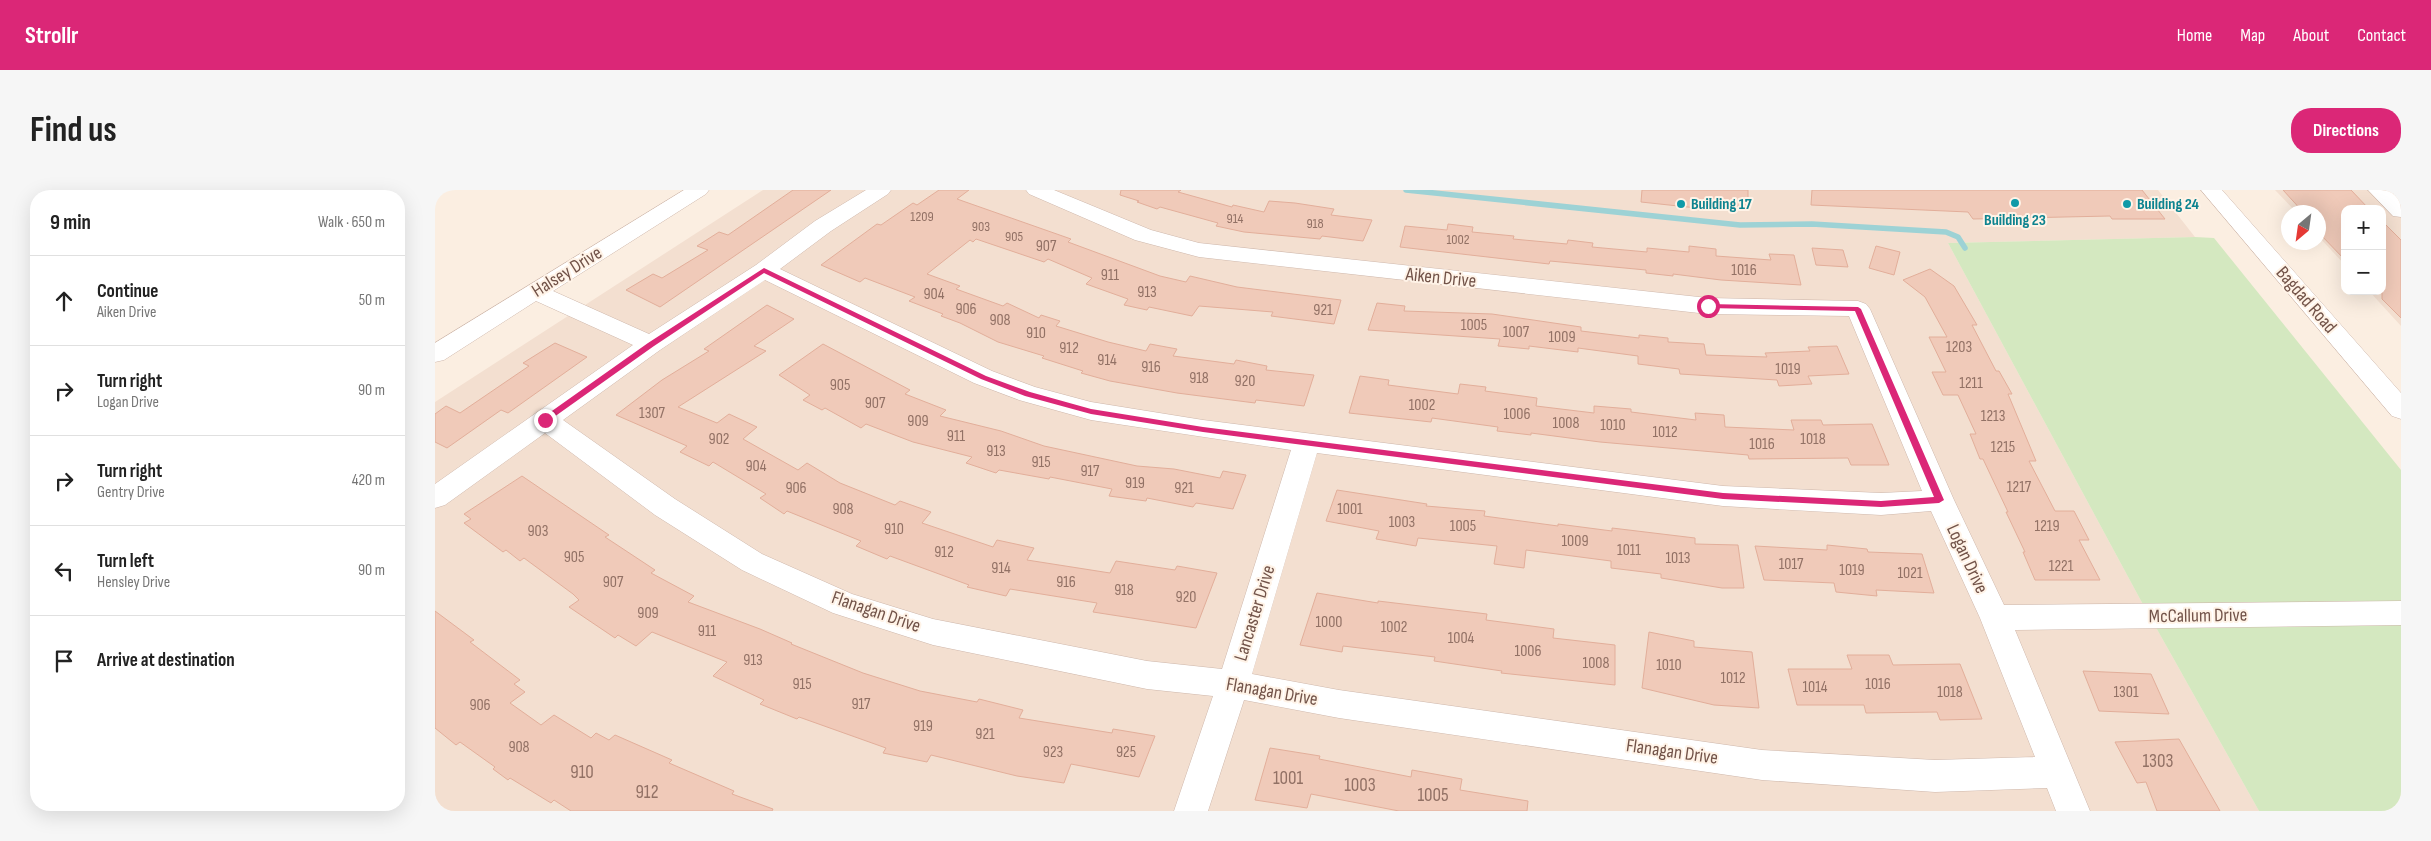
<!DOCTYPE html>
<meta charset="utf-8">
<style>
body{margin:0;font-family:"Sofia Sans Condensed",sans-serif;background:#f6f6f6;color:#222}
.controls{position:absolute;right:15px;top:15px;display:grid;overflow:hidden;border-radius:10px;box-shadow:0 5px 20px #0002}
.controls button{width:45px;height:45px;display:grid;place-items:center;padding:0;border:0;border-bottom:1px solid #e0e0e0;background:#fff;color:#222;font:25px sans-serif}
.compass{position:absolute;left:1846px;top:15px;width:45px;height:45px;border-radius:50%;background:#fff;box-shadow:0 5px 20px #0002;rotate:209deg}
.stop{position:absolute;width:15px;height:15px;margin:-11px;border:4px solid #db2777;border-radius:50%;background:#fff}
.stop.end{background:#db2777;border-color:#fff;box-shadow:0 1px 5px #0008}
.list{margin:0;padding:0;list-style:none}
h2{display:flex;justify-content:space-between;align-items:center;height:65px;margin:0;padding:0 20px;font-size:21px}
h2 small{font-size:16px;font-weight:400;color:#767676}
.list li{display:grid;grid-template-columns:32px 1fr auto;gap:15px;align-items:center;box-sizing:border-box;height:90px;padding:0 20px;border-top:1px solid #e0e0e0}
.list b{display:block;font-size:19px;white-space:nowrap}
.list p{margin:0;font-size:16px;white-space:nowrap;color:#767676}
.list em{font-size:16px;font-style:normal;color:#767676}
.icon{flex:none;width:28px;height:28px;fill:none;stroke:currentColor;stroke-width:2;stroke-linecap:round;stroke-linejoin:round}
.map{position:relative;flex:none;width:1966px;height:621px;overflow:hidden;border-radius:20px}
header{display:flex;align-items:center;gap:30px;box-sizing:border-box;height:70px;padding:0 25px;background:#db2777;color:#fff}
header strong{font-size:24px}
nav{display:flex;gap:28px;margin-inline-start:auto;font-size:18px}
.intro{display:flex;align-items:center;justify-content:space-between;box-sizing:border-box;height:120px;padding:0 30px}
h1{margin:0;font-size:35px}
.button{padding:12px 22px;border-radius:20px;background:#db2777;color:#fff;font-size:18px;font-weight:700}
main{display:flex;gap:30px;padding:0 30px}
aside{flex:1;background:#fff;border-radius:20px;box-shadow:0 5px 20px #0002}
.map>svg:first-child{display:block}
</style>
<header>
<strong>Strollr</strong>
<nav><a>Home</a><a>Map</a><a>About</a><a>Contact</a></nav>
</header>
<div class="intro"><h1>Find us</h1><a class="button">Directions</a></div>
<main>
<aside>
<h2>9 min<small>Walk · 650 m</small></h2>
<ul class="list">
<li><svg class="icon" aria-label="ahead" viewBox="0 0 24 24"><path d="M12 20V5M6 11l6-6 6 6"/></svg><div><b>Continue</b><p>Aiken Drive</p></div><em>50 m</em></li>
<li><svg class="icon" aria-label="right" viewBox="0 0 24 24"><path d="M7 20v-9h11M14 6l5 5-5 5"/></svg><div><b>Turn right</b><p>Logan Drive</p></div><em>90 m</em></li>
<li><svg class="icon" aria-label="right" viewBox="0 0 24 24"><path d="M7 20v-9h11M14 6l5 5-5 5"/></svg><div><b>Turn right</b><p>Gentry Drive</p></div><em>420 m</em></li>
<li><svg class="icon" aria-label="left" viewBox="0 0 24 24"><path d="M17 20v-9H6M10 6l-5 5 5 5"/></svg><div><b>Turn left</b><p>Hensley Drive</p></div><em>90 m</em></li>
<li><svg class="icon" aria-label="arrive" viewBox="0 0 24 24"><path d="M6 21V4h12l-3 4 3 4H6"/></svg><div><b>Arrive at destination</b></div></li>
</ul>
</aside>
<div class="map">
<svg width="1966" height="621" viewBox="0 0 1966 621">
<rect width="100%" height="100%" fill="#fbeee1"/>
<!-- residential -->
<path fill="#f3dfd0" d="M328,0H1723L1760,47L1513,53L1705,409L1824,621H0V212Z
M1840,0H1966V136L1934,101H1947V19H1910V75L1884,47V22H1861Z"/>
<!-- green -->
<path fill="#d4e8c0" d="M1760,47L1779,48L1966,280V621H1824L1705,409L1513,53Z"/>
<g fill="none" stroke-linecap="round" stroke-linejoin="round">
<!-- stream -->
<path stroke="#9dd2d5" stroke-width="5.5" d="M971,0L1305,35L1377,34L1511,42L1523,47L1530,58"/>
</g>
<!-- building -->
<path fill="#f0cab9" stroke="#e2ae9a" d="M358,0H396L225,117L191,100L218,84L227,88L273,60L262,56L284,42L293,45Z
M504,0H534L522,9L636,49L633,52L725,86L751,92L755,86L802,97L906,110L899,134L836,126L838,122L764,116L757,126L714,117L712,120L689,115L693,109L651,94L657,88L613,69L609,72L541,49L538,52L535,50L492,84L525,96L521,99L568,116L572,113L604,128L606,125L625,131L621,136L673,152L711,161L715,154L742,159L738,166L799,174L801,170L832,176L831,180L879,185L869,216L821,210L820,213L742,203L675,191L646,183L648,181L607,168L609,166L563,152L525,133L506,126L508,124L474,111L480,107L430,88L425,92L386,75L442,34L446,35L478,13L482,15Z
M686,0H746L743,2L797,17L798,15L829,22L834,11L860,13L899,19L896,25L937,30L928,51L887,46L885,49L809,42L781,36L783,33L725,17L722,19L702,12L704,11L685,5Z
M1207,0H1313V16L1271,17V19L1206,12Z
M1377,0H1707L1730,29H1677L1675,26L1538,29L1533,22L1376,15Z
M1848,0H1916L1934,19H1910V70L1884,43V22H1868Z
M1947,31L1966,50V128L1947,109Z
M1013,34L1038,37L1037,42L1079,46L1078,49L1132,54L1133,50L1158,53L1157,57L1212,62V58L1254,62V56L1281,59V66L1336,70L1334,64L1359,65L1366,95L1286,90L1238,84V86L1211,83V80L1115,71L1114,74L965,57L970,36L1012,40Z
M1441,56L1465,62L1459,85L1434,78Z
M1377,58L1408,60L1413,77L1381,75Z
M1495,79L1519,96L1542,135H1537L1561,181H1564L1577,204H1573L1601,271H1594L1620,321H1639L1654,350H1644L1665,390H1600L1588,362H1590L1571,322H1573L1548,269H1545L1535,244H1541L1523,205H1508L1497,182H1511L1494,147H1512L1490,107L1468,90Z
M942,113L970,116L969,121L1057,124L1146,137V141L1204,148V145L1233,148V152L1269,154L1271,165L1332,167L1330,163L1375,161L1373,157L1402,156L1414,184L1373,186L1377,194L1344,196L1342,190L1245,184L1244,179L1203,174V166L1143,158V162L1094,156V159L1063,156L1065,149L933,140Z
M332,115L359,129L319,156L331,161L243,217L282,233L294,224L322,237L308,249L363,280L372,273L405,293L460,315L465,311L496,322L487,333L558,357L562,350L599,358L592,370L675,383L681,371L740,380L742,376L782,383L761,438L658,422L662,413L575,399L571,406L532,397L534,395L455,366L452,369L421,356L426,351L352,321L349,324L325,308L331,304L278,272L274,276L245,262L252,256L181,225L227,190L274,161L269,159Z
M120,153L152,167L73,223L66,220L12,258L0,252V224L11,216L25,223L94,176L88,173Z
M388,154L475,200L470,204L511,220L505,226L566,241L609,256L702,276L739,279L785,288L788,281L811,285L798,319L761,313L758,317L712,308L711,311L674,306L677,299L615,287L614,289L564,280L561,283L531,273L537,267L478,252L431,234L426,238L390,218L387,220L368,210L375,205L344,185Z
M925,186L954,190L953,195L1023,204L1025,194L1051,197L1050,201L1102,208L1101,216L1159,223V216L1196,219V222L1261,230L1260,223L1289,225L1290,237L1359,240L1356,230H1386L1388,235L1437,234L1454,275H1416L1413,268L1314,269L1313,265L1165,252L1096,243V245L1062,241L1063,237L997,228L996,232L914,223Z
M87,286L174,345L170,347L220,380L216,383L259,406L253,412L325,439L357,453L356,454L428,483L485,501L542,512L544,509L588,520L584,528L677,543L678,539L720,546L704,587L636,574L629,593L582,586L496,565L492,572L448,563L451,558L364,527L362,529L325,514L329,510L278,486L292,472L217,442L201,456L183,445L180,448L134,417L144,410L138,404L89,368L85,371L71,360L68,362L29,333L36,329L29,324Z
M902,300L992,314L991,316L1050,321L1049,326L1123,336V334L1177,341V338L1260,348V354L1303,355L1309,398H1287L1226,388V384L1176,378V371L1091,360L1089,378L1059,374L1062,356L983,348L981,356L941,349L944,341L891,331Z
M1392,355L1432,359L1433,362L1487,364L1499,403L1441,400L1442,406L1401,402L1399,393L1329,390L1320,356L1392,360Z
M882,403L943,413V411L1052,424L1051,430L1119,439L1118,448L1180,455V495L1066,483L1067,481L999,471L1000,467L908,456L907,462L865,455Z
M0,421L39,450L35,452L85,490L79,494L90,502L75,513L106,535L119,525L156,548L161,543L174,550L180,545L237,570L234,573L299,601L297,604L338,619L337,621H136L119,610L116,613L75,588L73,590L58,579L60,577L25,552L21,555L0,538Z
M1214,442L1259,451V457L1317,462L1324,518L1279,515L1207,498Z
M1412,465H1454L1458,475L1525,474L1547,529L1505,530L1502,522L1431,523L1429,515H1362L1353,479H1417Z
M1648,481L1716,484L1734,524L1664,521Z
M1744,549L1785,621H1722L1711,592L1702,593L1680,552Z
M835,558L885,566L884,569L976,587L977,580L1027,589L1025,600L1093,611L1092,621H964L876,604L872,618L820,610Z"/>
<g fill="none" stroke-linecap="round" stroke-linejoin="round">
<defs>
<path id="minor" d="M249,0H274L271,4L118,101L214,144L321,75L380,31L431,0H456L453,4L396,41L345,79L557,181L600,197L656,212L768,230L1288,296L1446,303L1487,301L1414,126L1273,124L764,67L700,50L594,4L591,0H619L716,40L764,53L1273,108L1423,111L1431,114L1435,119L1519,310L1569,415L1966,411V435L1580,440L1655,621H1621L1612,598L1500,602L1327,590L904,528L809,510L773,621H739L778,506L712,499L498,455L398,423L307,380L220,325L110,243L10,315L0,318V294L198,155L101,111L9,170L0,172V153ZM330,90L539,193L584,210L656,230L856,260L787,479L712,471L498,429L417,404L327,364L240,309L128,230L225,160ZM882,263L1288,316L1446,325L1496,321L1545,428L1600,567L1500,570L1327,560L904,500L817,484Z
M1766,0H1787L1966,203V229L1957,226Z
M1933,0H1955L1966,10V27L1958,26Z"/>
</defs>
<!-- minor casing -->
<use href="#minor" stroke="#ceb7ab" stroke-width="1"/>
<!-- minor -->
<use href="#minor" fill="#fff" fill-rule="evenodd"/>
</g>
<!-- route -->
<path fill="#db2777" d="M329,78L551,186L595,202L656,219L768,237L1288,303L1446,311L1499,307L1420,121L1273,118L1270,116L1273,114L1423,117L1426,119L1509,310L1504,313L1446,317L1288,309L768,242L656,224L590,206L546,189L329,83L219,156L112,232H107V228L213,153Z"/>
<!-- markers -->
<g fill="#0f9aa8" stroke="#fff3e7" stroke-width="2">
<circle cx="1580" cy="13" r="5"/>
<circle cx="1246" cy="14" r="5"/>
<circle cx="1692" cy="14" r="5"/>
</g>
<g text-anchor="middle" dominant-baseline="central" stroke-width="4" stroke-linejoin="round" paint-order="stroke">
<!-- far-number labels -->
<g font-size="14" fill="#927165">
<text x="487" y="26">1209</text>
<text x="800" y="28">914</text>
<text x="880" y="33">918</text>
<text x="546" y="36">903</text>
<text x="579" y="46">905</text>
<text x="1023" y="49">1002</text>
</g>
<!-- far-culture labels -->
<g font-size="16" font-weight="bold" fill="#0d838f" stroke="#fff3e7" text-anchor="start">
<text x="1256" y="14">Building 17</text>
<text x="1702" y="14">Building 24</text>
<text x="1580" y="30" text-anchor="middle">Building 23</text>
</g>
<!-- number labels -->
<g font-size="16" fill="#927165">
<text x="611" y="56">907</text>
<text x="1309" y="80">1016</text>
<text x="675" y="85">911</text>
<text x="712" y="102">913</text>
<text x="499" y="104">904</text>
<text x="531" y="119">906</text>
<text x="888" y="120">921</text>
<text x="565" y="130">908</text>
<text x="1039" y="135">1005</text>
<text x="1081" y="142">1007</text>
<text x="601" y="143">910</text>
<text x="1127" y="147">1009</text>
<text x="1524" y="157">1203</text>
<text x="634" y="158">912</text>
<text x="672" y="170">914</text>
<text x="716" y="177">916</text>
<text x="1353" y="179">1019</text>
<text x="764" y="188">918</text>
<text x="810" y="191">920</text>
<text x="1536" y="193">1211</text>
<text x="405" y="195">905</text>
<text x="440" y="213">907</text>
<text x="987" y="215">1002</text>
<text x="217" y="223">1307</text>
<text x="1082" y="224">1006</text>
<text x="1558" y="226">1213</text>
<text x="483" y="231">909</text>
<text x="1131" y="233">1008</text>
<text x="1178" y="235">1010</text>
<text x="1230" y="242">1012</text>
<text x="521" y="246">911</text>
<text x="284" y="249">902</text>
<text x="1378" y="249">1018</text>
<text x="1327" y="254">1016</text>
<text x="1568" y="257">1215</text>
<text x="561" y="261">913</text>
<text x="606" y="272">915</text>
<text x="321" y="276">904</text>
<text x="655" y="281">917</text>
<text x="700" y="293">919</text>
<text x="1584" y="297">1217</text>
<text x="361" y="298">906</text>
<text x="749" y="298">921</text>
<text x="408" y="319">908</text>
<text x="915" y="319">1001</text>
<text x="967" y="332">1003</text>
<text x="1028" y="336">1005</text>
<text x="1612" y="336">1219</text>
<text x="459" y="339">910</text>
<text x="103" y="341">903</text>
<text x="1140" y="351">1009</text>
<text x="1194" y="360">1011</text>
<text x="509" y="362">912</text>
<text x="139" y="367">905</text>
<text x="1243" y="368">1013</text>
<text x="1356" y="374">1017</text>
<text x="1626" y="376">1221</text>
<text x="566" y="378">914</text>
<text x="1417" y="380">1019</text>
<text x="1475" y="383">1021</text>
<text x="178" y="392">907</text>
<text x="631" y="392">916</text>
<text x="689" y="400">918</text>
<text x="751" y="407">920</text>
<text x="213" y="423">909</text>
<text x="894" y="432">1000</text>
<text x="959" y="437">1002</text>
<text x="272" y="441">911</text>
<text x="1026" y="448">1004</text>
<text x="1093" y="461">1006</text>
<text x="318" y="470">913</text>
<text x="1161" y="473">1008</text>
<text x="1234" y="475">1010</text>
<text x="1298" y="488">1012</text>
<text x="367" y="494">915</text>
<text x="1443" y="494">1016</text>
<text x="1380" y="497">1014</text>
<text x="1515" y="502">1018</text>
<text x="1691" y="502">1301</text>
<text x="426" y="514">917</text>
<text x="45" y="515">906</text>
<text x="488" y="536">919</text>
<text x="550" y="544">921</text>
<text x="84" y="557">908</text>
<text x="618" y="562">923</text>
<text x="691" y="562">925</text>
</g>
<!-- street labels -->
<g font-size="19" fill="#725349" stroke="#fff3e7">
<text transform="translate(132 82) rotate(-32)">Halsey Drive</text>
<text transform="translate(1006 88) rotate(6)">Aiken Drive</text>
<text transform="translate(1871 110) rotate(49)">Bagdad Road</text>
<text transform="translate(1532 369) rotate(65)">Logan Drive</text>
<text transform="translate(441 422) rotate(19)">Flanagan Drive</text>
<text transform="translate(820 423) rotate(-73)">Lancaster Drive</text>
<text transform="translate(1763 426) rotate(-1)">McCallum Drive</text>
<text transform="translate(837 502) rotate(10)">Flanagan Drive</text>
<text transform="translate(1237 562) rotate(8)">Flanagan Drive</text>
</g>
<!-- near-number labels -->
<g font-size="19" fill="#927165">
<text x="1723" y="571">1303</text>
<text x="147" y="582">910</text>
<text x="853" y="588">1001</text>
<text x="925" y="595">1003</text>
<text x="212" y="602">912</text>
<text x="998" y="605">1005</text>
</g>
</g>
</svg>
<div class="controls">
<button>+</button>
<button>−</button>
</div>
<svg class="compass" viewBox="-18 -18 36 36"><path d="M0-13l5 13h-10z" fill="#e53935"/><path d="M0 13l5-13h-10z" fill="#767676"/></svg>
<div class="stop" style="left:1273px;top:116px"></div>
<div class="stop end" style="left:110px;top:230px"></div>
</div>
</main>
